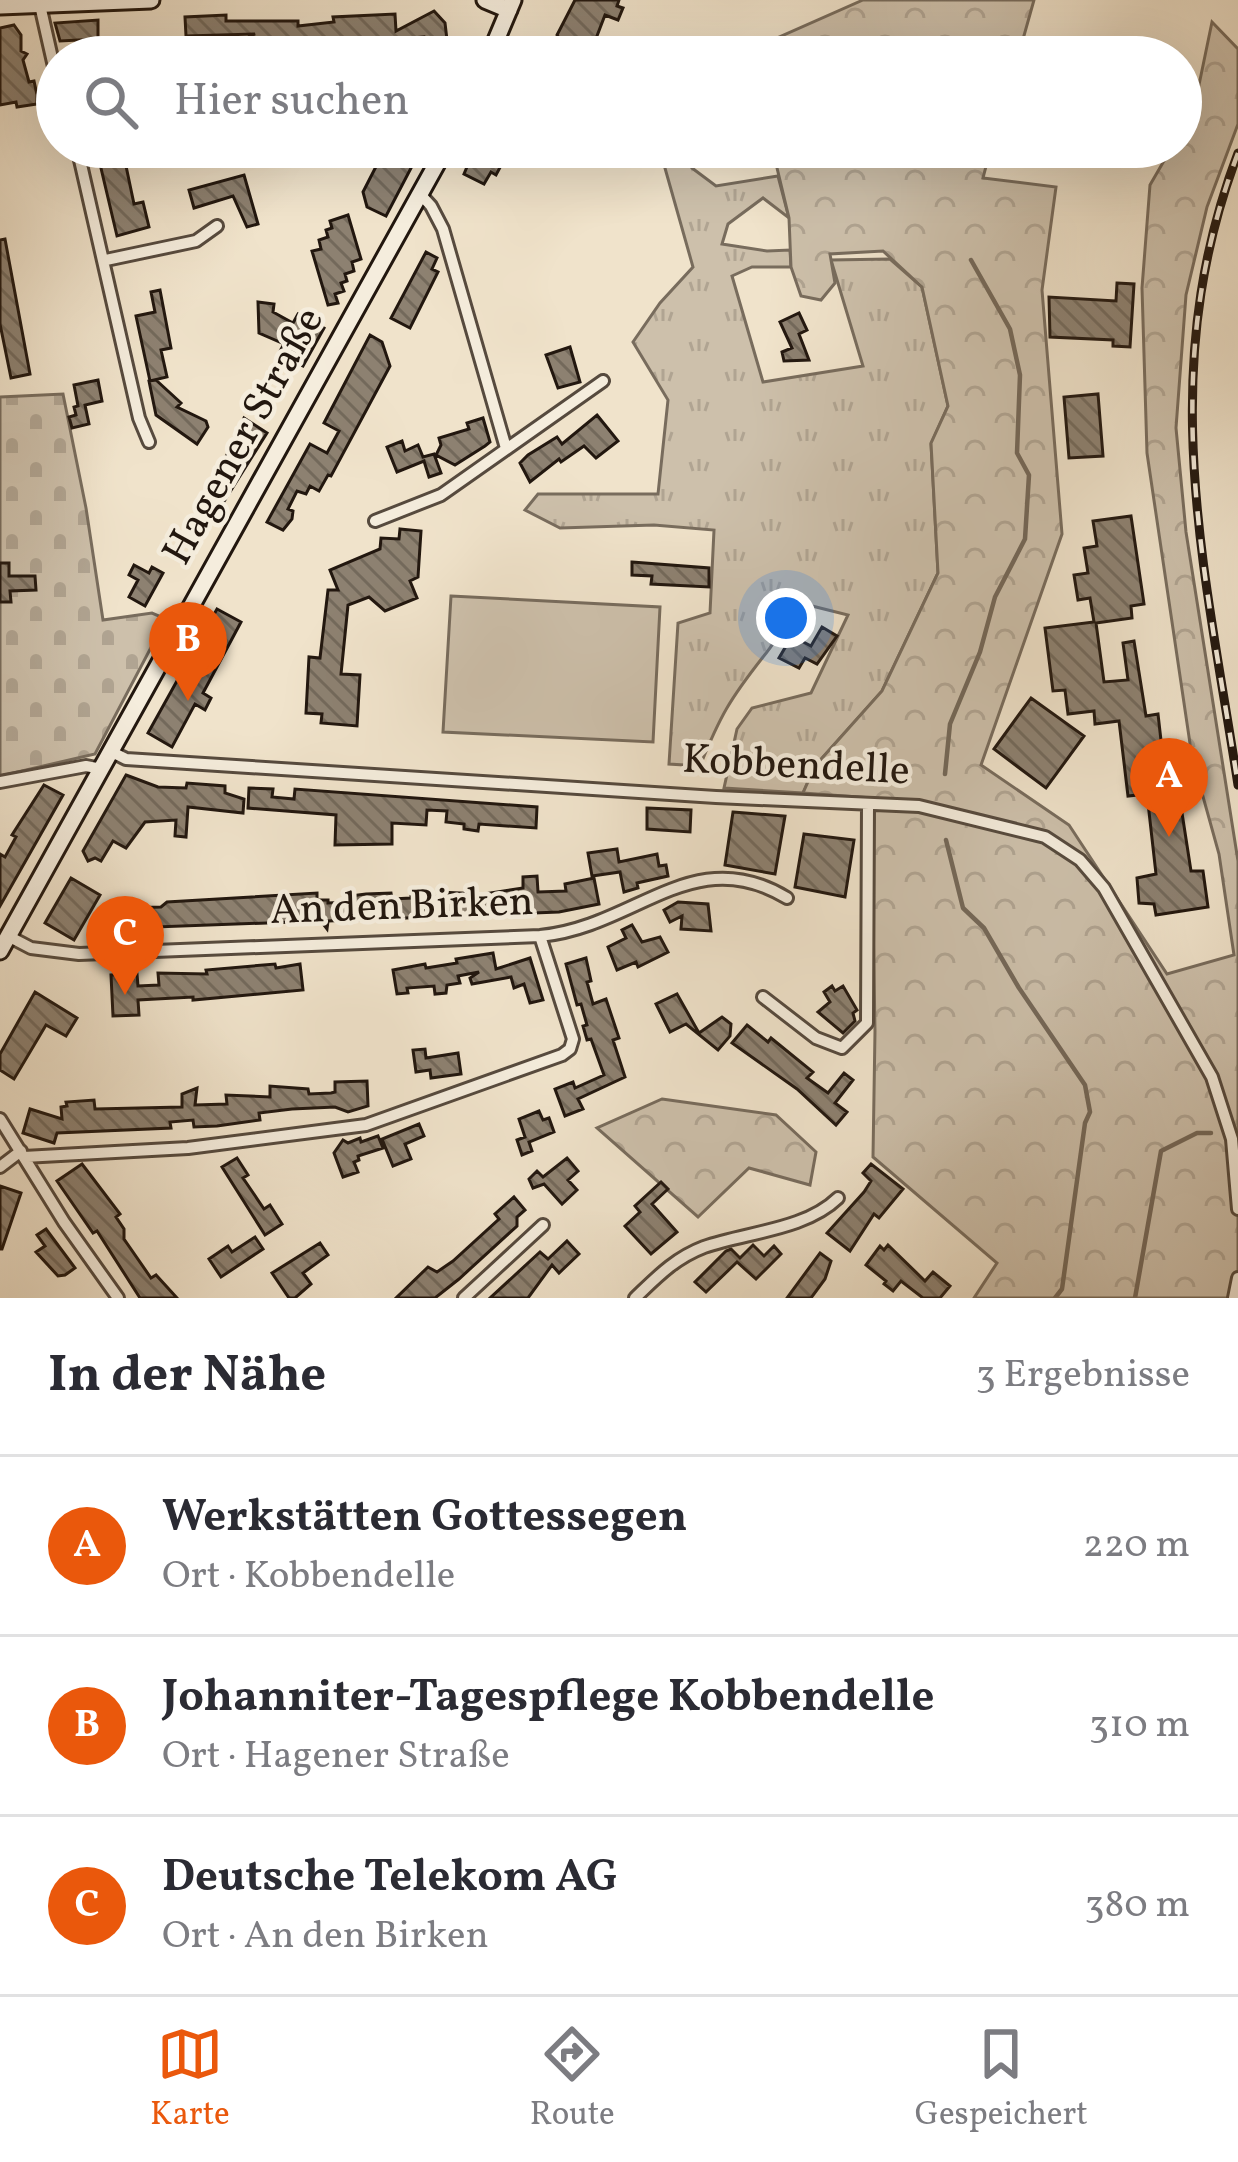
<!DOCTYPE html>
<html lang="de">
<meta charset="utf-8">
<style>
body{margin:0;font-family:Vollkorn,serif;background:#f2f2f3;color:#2b2b33}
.you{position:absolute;left:786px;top:618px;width:42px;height:42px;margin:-30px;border:9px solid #fff;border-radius:50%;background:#1a73e8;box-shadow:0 0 0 18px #1a73e833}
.badge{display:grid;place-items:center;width:78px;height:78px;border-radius:50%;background:#ea580c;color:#fff;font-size:39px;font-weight:700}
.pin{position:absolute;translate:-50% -99px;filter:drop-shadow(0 3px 6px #0008)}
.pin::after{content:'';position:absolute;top:63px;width:42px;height:36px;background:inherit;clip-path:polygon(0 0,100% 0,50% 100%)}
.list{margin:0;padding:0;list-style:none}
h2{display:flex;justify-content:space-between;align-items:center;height:156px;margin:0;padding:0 48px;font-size:51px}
h2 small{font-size:39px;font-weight:400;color:#7c7c81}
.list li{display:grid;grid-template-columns:78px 1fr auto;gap:36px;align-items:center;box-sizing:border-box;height:180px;padding:0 48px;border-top:3px solid #e1e1e2}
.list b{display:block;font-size:45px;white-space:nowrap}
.list p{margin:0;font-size:39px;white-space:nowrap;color:#7c7c81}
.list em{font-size:39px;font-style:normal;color:#7c7c81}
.icon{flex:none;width:66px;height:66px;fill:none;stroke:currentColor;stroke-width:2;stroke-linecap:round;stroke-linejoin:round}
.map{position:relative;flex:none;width:1238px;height:1298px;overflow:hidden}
.search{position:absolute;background:#fff;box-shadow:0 12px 48px #0002;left:36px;right:36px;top:36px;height:132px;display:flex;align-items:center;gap:30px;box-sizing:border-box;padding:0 42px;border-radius:66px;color:#7c7c81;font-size:45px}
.sheet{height:696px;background:#fff}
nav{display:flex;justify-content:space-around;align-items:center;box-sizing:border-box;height:168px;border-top:3px solid #e1e1e2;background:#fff;font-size:33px;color:#7c7c81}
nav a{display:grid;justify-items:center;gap:6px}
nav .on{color:#ea580c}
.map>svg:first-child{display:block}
</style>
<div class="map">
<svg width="1238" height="1298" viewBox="0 0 1238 1298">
<defs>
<pattern id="grass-tufts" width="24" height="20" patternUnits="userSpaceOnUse" patternTransform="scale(3)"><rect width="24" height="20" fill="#cdc0ab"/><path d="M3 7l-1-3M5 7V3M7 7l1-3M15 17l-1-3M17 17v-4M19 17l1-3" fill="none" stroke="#b0a492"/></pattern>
<pattern id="forest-crowns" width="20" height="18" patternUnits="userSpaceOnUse" patternTransform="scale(3)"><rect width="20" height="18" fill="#cdc0ab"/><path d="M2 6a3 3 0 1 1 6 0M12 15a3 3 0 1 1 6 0" fill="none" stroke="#b0a492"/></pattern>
<pattern id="cemetery-stones" width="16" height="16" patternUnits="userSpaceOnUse" patternTransform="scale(3)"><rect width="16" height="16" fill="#cdc0ab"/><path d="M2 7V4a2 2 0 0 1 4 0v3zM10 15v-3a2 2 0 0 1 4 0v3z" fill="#b0a492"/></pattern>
<pattern id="building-back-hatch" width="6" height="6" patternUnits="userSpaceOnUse" patternTransform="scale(3)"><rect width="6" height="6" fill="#8d8171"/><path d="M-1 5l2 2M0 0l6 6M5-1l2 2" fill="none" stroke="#73695b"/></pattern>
</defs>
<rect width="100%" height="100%" fill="#f0e3cb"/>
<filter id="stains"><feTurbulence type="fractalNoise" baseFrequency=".00167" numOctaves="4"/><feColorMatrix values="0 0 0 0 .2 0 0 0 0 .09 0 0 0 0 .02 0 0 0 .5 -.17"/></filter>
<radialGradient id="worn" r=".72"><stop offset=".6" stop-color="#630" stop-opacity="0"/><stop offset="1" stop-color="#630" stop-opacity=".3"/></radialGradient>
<!-- grass -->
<path fill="url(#grass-tufts)" stroke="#786c5d" stroke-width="3" d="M659,147H686L692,168L716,186L778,176L789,218L763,198L728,224L722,244L767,251L790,250L791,267H752L732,276L763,382L863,366L831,260L890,259L922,287L948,406L931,444L938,573L882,691L815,766L803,793L724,788L737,729L752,708L811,693L848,615L804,604C784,623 779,638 763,657C730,699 720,716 700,766L669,764L678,623L710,613L714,530L654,525L560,528L525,510L538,494H658L668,400L633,342L660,303L693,267Z"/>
<!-- forest -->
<path fill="url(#forest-crowns)" stroke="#786c5d" stroke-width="3" d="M863,0H1034L1018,57H753L752,49Z
M1212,22L1238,49V124L1207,207L1186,295L1176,428L1186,532L1238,861V1298H974L997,1263L873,1157L875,1031L871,798L803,793L815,766L882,691L938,573L931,443L948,406L922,287L883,251L830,254L835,283L821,300L801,296L791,267L789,218L772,147H991L983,178L1056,187L1042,290L1062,534L981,765L1069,825L1167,974L1234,955L1219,854L1192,757L1147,453L1142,288L1150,185L1172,147H1181V132L1194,109Z
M662,1099L776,1115L816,1152L810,1185L749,1168L698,1217L597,1128Z"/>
<!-- cemetery -->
<path fill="url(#cemetery-stones)" stroke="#786c5d" stroke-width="3" d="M63,394L86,508L103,620L152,613L166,619L95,754L0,776V397Z"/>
<!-- pitch -->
<path fill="#cdc0ab" stroke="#786c5d" stroke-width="3" d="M451,596L660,607L653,742L443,732Z"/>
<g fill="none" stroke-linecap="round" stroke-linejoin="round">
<!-- stream -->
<path stroke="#746859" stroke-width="4.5" d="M945,774L950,724L980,652L995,597L1025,539L1029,475L1017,453L1020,375L1010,329L971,260
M946,840L963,908L984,928L1019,988L1085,1085L1090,1112L1085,1123L1062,1289L1055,1298
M1135,1298L1161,1151L1197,1133H1211"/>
</g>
<!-- building -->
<path fill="url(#building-back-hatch)" stroke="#22170f" stroke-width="3" d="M575,0H619L617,6L623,8L618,20L605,15L592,49L559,39L557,35Z
M434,11L445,23L449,57H428L424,37L363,43L228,47L255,34L186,36L185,17L226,15V21H298V26L334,22L333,17L395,14L396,31Z
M98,20V39L60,41L55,23Z
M14,25L21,35V51L27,54L23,60L29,82L34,81L37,95V104L17,107L16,102L0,105V28Z
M96,147H122L134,204L143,202L149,227L117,236Z
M386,147H422L386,216L367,207L363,192Z
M458,147H505L500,155L505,158L496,175L491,172L484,184L464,174L472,155Z
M244,175L258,224L247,227L233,196L194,208L189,190Z
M348,215L361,259L352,262L354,271L345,274L347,281L341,283L344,291L335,294L338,303L328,305L312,251L321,249L319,240L328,237L326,230L332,228L330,221Z
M5,239L30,374L11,378L0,324V240Z
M426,252L437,258L432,269L438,272L410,328L391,318Z
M1117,283L1134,284L1130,347L1113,346V340L1050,337L1049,297L1116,301Z
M160,290L171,348L161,350L167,377L150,381L136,316L155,312L151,292Z
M258,302L274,304L273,312L293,323L298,314L324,328L303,366L279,353L284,344L259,333Z
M799,313L807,330L799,334L809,360L784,361L782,352L792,348L780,322Z
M370,335L382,342L390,366L331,476L328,475L319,491L310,486L306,494L297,491L288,509L293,511L292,519L283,530L267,522L310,444L327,453L339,431L324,423Z
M570,347L580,382L558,388L546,355Z
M98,380L102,401L85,405L89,424L72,428L69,417L76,415L74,407L78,406L74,385Z
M156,380L181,403L177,407L206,421L208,427L197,444L156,415L149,381Z
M1098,394L1103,456L1069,458L1064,397Z
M597,415L618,441L596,458L584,446L561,462L559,459L530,482L520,463L528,455L557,437L562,444Z
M244,418L267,433L223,503L212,497L216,490L212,487Z
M483,418L490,442L485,446L455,465L436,455L441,445L439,438L469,429L467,423Z
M402,441L405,451L418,445L423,457L434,454L441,473L429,477L424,461L397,472L387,447Z
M1131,516L1144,604L1131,606L1132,618L1096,623L1104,682L1128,680L1123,643L1134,641L1146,716L1158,714L1168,802L1180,800L1191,871H1203L1208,907L1156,915L1154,904L1139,903L1137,878L1156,874L1147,794L1128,796L1119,721L1095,724L1094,711L1068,714L1065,690L1053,691L1045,628L1094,622L1090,598L1078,600L1074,575L1088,573L1084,548L1097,546L1093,521Z
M400,529L421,531L418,577L410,581L417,598L385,611L369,597L348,605L341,674L360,675L357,726L321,723L322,714L306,713L309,657L320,658L328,590H338L330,570L380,549L381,538L399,539Z
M632,562L709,568V587L651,584L652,576L632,575Z
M0,563H9V576H35L36,590L10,591L11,602H0Z
M134,565L149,573L152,567L163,573L145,606L129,597L138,580L129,575Z
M217,609L241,622L203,693L211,698L205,710L195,704L172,747L148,733Z
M822,627L837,636L817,664L805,658L799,668L779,658L792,636L811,646Z
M1031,698L1084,736L1046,788L994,749Z
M126,775L158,787L186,788L187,783L225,786V793L244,799L243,813L188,807L186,837L175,836L176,820L145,822L126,848L113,841L101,861L95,858L88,861L83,851Z
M44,785L63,795L0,906V854L5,857L16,837L12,835Z
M249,788L273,789L272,797L294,799L295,789L537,807L536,828L479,824L478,831L464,829V824L446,822L447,811L427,810L426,825L392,823V844L335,845L336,815L248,808Z
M647,808L691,810L690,832L647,829Z
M733,812L785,816L775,874L725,865Z
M804,834L854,840L845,897L795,887Z
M617,849L619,862L657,854L659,866L666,865L668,876L637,883L638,888L624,892L620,872L592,876L588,853Z
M537,876L538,892L566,891L565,884L594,878L599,904L559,912L328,921L327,929L321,921L129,928V908L161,907L167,902L317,893V900H328V903L350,902V896L366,894L391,893L392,899L411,898V893L439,897V892L484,894L523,888V877Z
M71,878L100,895L74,940L45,923Z
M678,902L708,904L711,931L681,929L682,916L670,922L664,910Z
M632,925L642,942L660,937L668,952L638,967L636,962L617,970L608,947L626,938L622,930Z
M493,953L496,969L530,958L543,1000L530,1003L524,984L514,988L511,977L472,984L470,978L479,972L458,976L460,983L447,985L446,993L435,994L434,986L407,988L408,993L397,994L393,970L425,964L426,968L457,963L456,959Z
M586,958L591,981L587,982L593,1004L606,999L619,1038L613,1040L625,1077L578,1099L583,1109L565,1116L555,1089L573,1082L575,1088L604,1075L591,1039L587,1040L583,1026L587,1025L581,1004L577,1005L566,964Z
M275,964L276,968L300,964L303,990L193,1000V997L138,1000L139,1015L113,1016L111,975L137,974L138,986L159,985L158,973L207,974L206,970Z
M832,986L835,991L843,986L857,1010L853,1013L855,1021L843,1033L818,1012L830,1002L824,992Z
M35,992L77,1018L66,1036L46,1025L14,1079L0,1070V1054Z
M677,994L699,1033L722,1017L731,1024L730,1036L718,1050L686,1024L670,1032L656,1004Z
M747,1025L768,1042L771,1038L813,1072L807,1078L828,1093L844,1073L853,1080L835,1103L847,1112L836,1125L797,1089L732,1043Z
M425,1049L426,1058L458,1053L461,1074L431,1078L430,1070L416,1072L413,1050Z
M367,1081L368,1106L348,1112L335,1107L292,1109L259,1113L260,1120L217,1126L194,1127L193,1120L170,1122L171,1128L57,1133L54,1143L23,1133L30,1109L62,1119L61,1107L67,1106L66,1102L94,1100L95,1109L182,1107V1094L197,1088L195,1105L227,1104L226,1095L270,1097V1086L308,1089L309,1094L331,1093L335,1092V1082Z
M539,1111L543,1120L549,1118L554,1132L529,1142L532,1151L522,1155L517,1140L525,1137L519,1119Z
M419,1124L424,1136L405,1144L411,1159L393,1166L382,1139Z
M378,1136L383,1148L358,1156L359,1160L354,1162L358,1172L343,1177L334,1153L343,1140L348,1143L360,1138L361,1142Z
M237,1158L248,1175L243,1178L264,1209L270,1205L282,1224L265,1235L222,1167Z
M567,1158L578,1171L568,1180L577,1190L562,1204L544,1184L533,1188L529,1179L537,1171L543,1177Z
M82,1164L120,1214L116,1217L124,1229V1239L151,1278L156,1275L177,1298H140L97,1231L93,1233L57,1181Z
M871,1164L903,1189L879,1218L874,1214L850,1251L827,1233L864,1192L871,1181L863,1173Z
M661,1182L668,1189L652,1204L677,1232L651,1254L625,1226L640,1212L635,1206Z
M0,1186L21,1193L2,1249H0Z
M514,1197L525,1210L517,1217V1226L459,1279L435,1298H396L428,1267L437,1272L453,1261L499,1219L495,1214Z
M46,1229L75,1268L65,1275L58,1276L36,1252L45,1246L37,1235Z
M255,1237L263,1249L221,1277L209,1259L228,1246L232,1252Z
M567,1241L579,1254L559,1273L552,1265L528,1298H490L540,1252L548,1259Z
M320,1243L328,1255L303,1273L311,1284L295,1298H289L272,1273Z
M753,1245L764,1256L774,1246L781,1254L756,1279L737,1262L706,1292L695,1282L726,1251L731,1249L740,1258Z
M888,1245L925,1281L933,1272L950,1286L940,1298H923L901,1281L893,1291L884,1284L886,1281L866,1265L880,1246L884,1250Z
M820,1253L831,1261L825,1279L811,1298H787Z"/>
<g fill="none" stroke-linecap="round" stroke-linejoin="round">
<defs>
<path id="street" d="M40,5L57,80
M77,147L139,418L149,442
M421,195L431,206L443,229L506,448
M106,260L196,241L217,226
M375,521L441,495L603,381
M112,752L126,759L716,797L919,806L1045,837L1080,860L1104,888L1212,1077L1232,1139L1238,1209
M0,782L86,766L102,769
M8,936L31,948L79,954L540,936C636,927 693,841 787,898
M763,997L816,1038L842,1048L867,1023L868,805
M0,1119L64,1222L118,1298
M24,1157L188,1148L366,1125L562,1055L570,1049L573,1039L540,936
M0,1167L21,1151
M464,1298L543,1225
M635,1298C657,1277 675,1258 704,1247C747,1232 805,1230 838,1198
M1234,1298L1238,1278"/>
<path id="secondary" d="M485,0L509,10
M0,6L151,0
M489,57L513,0
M0,951L446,147"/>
</defs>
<!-- street casing -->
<use href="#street" stroke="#564a3e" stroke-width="16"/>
<!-- secondary casing -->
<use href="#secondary" stroke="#22170f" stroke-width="21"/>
<!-- street -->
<use href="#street" stroke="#f5eddd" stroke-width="10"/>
<!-- secondary -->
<use href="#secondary" stroke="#f5eddd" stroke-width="15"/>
<defs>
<path id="rail" d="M1238,153C1155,372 1204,564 1238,785"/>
</defs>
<!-- rail casing -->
<use href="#rail" stroke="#22170f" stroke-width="9"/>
<!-- rail -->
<use href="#rail" stroke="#f5eddd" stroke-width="4.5" stroke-dasharray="14" stroke-linecap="butt"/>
</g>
<g text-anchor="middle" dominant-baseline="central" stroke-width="9" stroke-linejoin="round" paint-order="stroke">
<!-- street labels -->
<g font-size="42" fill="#22170f" stroke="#f5eddd">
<text transform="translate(245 437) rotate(-61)">Hagener Straße</text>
<text transform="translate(796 767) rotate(3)">Kobbendelle</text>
<text transform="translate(402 908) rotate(-2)">An den Birken</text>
</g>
</g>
<rect width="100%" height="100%" filter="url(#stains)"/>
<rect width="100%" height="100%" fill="url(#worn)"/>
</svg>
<div class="you"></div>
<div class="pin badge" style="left:1169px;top:837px">A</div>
<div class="pin badge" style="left:188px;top:701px">B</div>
<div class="pin badge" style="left:125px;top:995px">C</div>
<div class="search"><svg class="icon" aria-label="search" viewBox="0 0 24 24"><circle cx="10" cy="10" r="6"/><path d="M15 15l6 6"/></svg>Hier suchen</div>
</div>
<section class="sheet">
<h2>In der Nähe<small>3 Ergebnisse</small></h2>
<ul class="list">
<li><span class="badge">A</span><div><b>Werkstätten Gottessegen</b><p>Ort · Kobbendelle</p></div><em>220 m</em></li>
<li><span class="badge">B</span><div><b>Johanniter-Tagespflege Kobbendelle</b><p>Ort · Hagener Straße</p></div><em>310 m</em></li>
<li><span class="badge">C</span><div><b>Deutsche Telekom AG</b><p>Ort · An den Birken</p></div><em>380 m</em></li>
</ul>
</section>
<nav>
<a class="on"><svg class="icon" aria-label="map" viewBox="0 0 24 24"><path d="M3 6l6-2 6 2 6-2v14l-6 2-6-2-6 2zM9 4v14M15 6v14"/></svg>Karte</a>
<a><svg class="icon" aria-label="directions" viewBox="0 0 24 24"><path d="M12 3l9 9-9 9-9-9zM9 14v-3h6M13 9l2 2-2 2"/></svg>Route</a>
<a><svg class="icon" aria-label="saved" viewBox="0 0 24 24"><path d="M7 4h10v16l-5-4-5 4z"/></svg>Gespeichert</a>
</nav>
